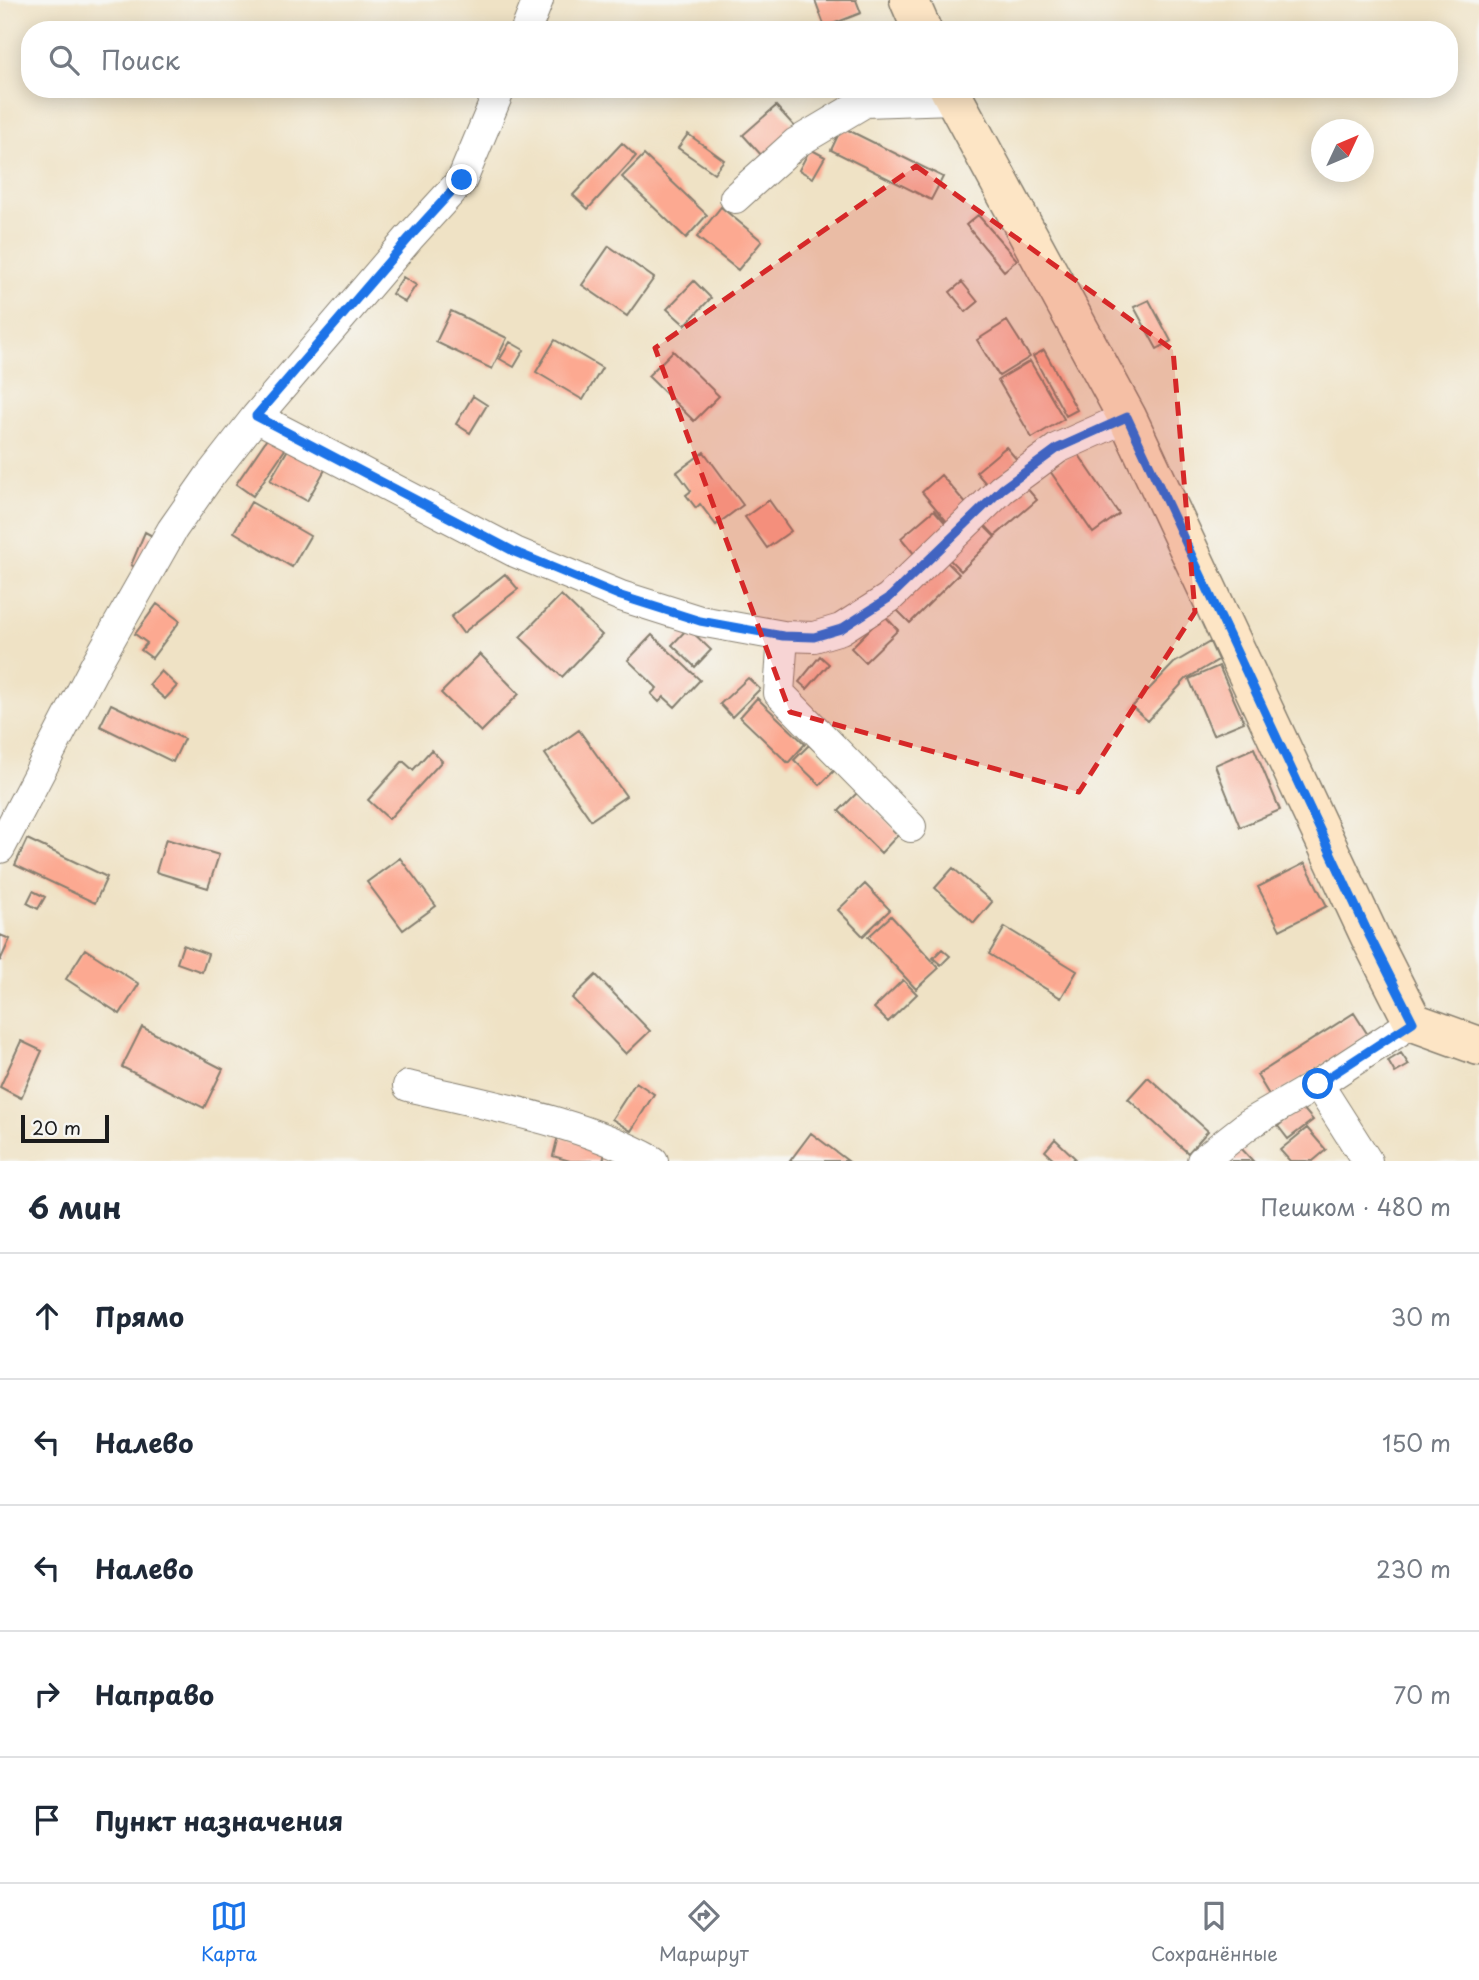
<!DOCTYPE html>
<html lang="ru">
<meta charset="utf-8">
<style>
body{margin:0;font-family:"Playpen Sans",sans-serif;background:#f2f2f3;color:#1f2937}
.compass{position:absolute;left:1311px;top:119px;width:63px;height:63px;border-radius:50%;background:#fff;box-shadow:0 4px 18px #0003;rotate:46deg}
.scale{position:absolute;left:21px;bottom:18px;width:88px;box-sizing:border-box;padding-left:7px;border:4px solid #1c1c1c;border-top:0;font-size:19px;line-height:24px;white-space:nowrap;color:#1c1c1c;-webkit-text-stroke:5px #f6f6f2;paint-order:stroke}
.stop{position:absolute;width:21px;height:21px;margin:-16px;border:5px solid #1a73e8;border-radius:50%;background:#fff}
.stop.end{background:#1a73e8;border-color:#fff;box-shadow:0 2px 7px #0008}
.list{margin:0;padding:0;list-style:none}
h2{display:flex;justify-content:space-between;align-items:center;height:91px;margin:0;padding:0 28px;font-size:30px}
h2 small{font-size:23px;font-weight:400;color:#747a83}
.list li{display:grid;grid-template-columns:46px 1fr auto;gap:21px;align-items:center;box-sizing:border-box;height:126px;padding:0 28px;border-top:2px solid #e0e1e3}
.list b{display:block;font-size:26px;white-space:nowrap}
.list em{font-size:23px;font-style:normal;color:#747a83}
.icon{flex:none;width:38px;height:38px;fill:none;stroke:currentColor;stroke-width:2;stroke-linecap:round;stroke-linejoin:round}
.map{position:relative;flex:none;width:1479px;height:1161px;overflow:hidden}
.search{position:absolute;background:#fff;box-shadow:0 4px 18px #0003;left:21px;right:21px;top:21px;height:77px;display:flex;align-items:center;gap:18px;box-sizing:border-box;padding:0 24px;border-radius:28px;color:#747a83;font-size:26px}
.sheet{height:721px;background:#fff}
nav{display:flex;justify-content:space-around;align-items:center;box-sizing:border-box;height:98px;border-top:2px solid #e0e1e3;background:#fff;font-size:19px;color:#747a83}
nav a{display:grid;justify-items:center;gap:4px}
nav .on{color:#1a73e8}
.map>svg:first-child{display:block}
</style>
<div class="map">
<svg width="1479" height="1161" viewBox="0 0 1479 1161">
<rect width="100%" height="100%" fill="#f6f6f2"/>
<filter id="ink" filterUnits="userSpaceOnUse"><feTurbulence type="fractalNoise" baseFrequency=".0143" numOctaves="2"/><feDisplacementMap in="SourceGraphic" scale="14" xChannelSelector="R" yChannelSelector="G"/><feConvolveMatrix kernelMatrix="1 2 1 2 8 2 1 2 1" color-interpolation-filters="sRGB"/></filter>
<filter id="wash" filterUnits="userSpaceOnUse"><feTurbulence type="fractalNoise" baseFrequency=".00686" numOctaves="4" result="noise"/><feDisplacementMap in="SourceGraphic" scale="28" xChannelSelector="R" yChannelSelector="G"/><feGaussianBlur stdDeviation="1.57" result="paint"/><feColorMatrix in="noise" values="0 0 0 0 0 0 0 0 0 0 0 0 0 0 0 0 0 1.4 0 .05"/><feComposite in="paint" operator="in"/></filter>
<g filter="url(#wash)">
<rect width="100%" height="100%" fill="#efe2c5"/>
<g id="blocks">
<!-- building -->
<path fill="#fca991" d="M815,0H856L861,13L825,27Z
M776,106L796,128L763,157L743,135Z
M842,127L943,177L931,200L831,150Z
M688,134L724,160L714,173L678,148Z
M622,143L636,156L588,209L573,195Z
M810,149L825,157L813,178L799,170Z
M644,155L707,215L686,238L622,177Z
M721,207L762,241L738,270L697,237Z
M978,215L1017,260L1004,271L966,225Z
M609,246L654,278L627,316L582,285Z
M403,277L416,285L405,302L392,294Z
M694,281L711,298L685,325L667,309Z
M962,282L978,302L966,312L950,292Z
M1149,300L1171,341L1157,349L1134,307Z
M451,311L507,338L492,369L436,342Z
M1007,321L1030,357L999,376L977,340Z
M555,340L602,368L583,400L536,372Z
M510,342L524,350L514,367L500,359Z
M1044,350L1077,410L1066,416L1033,356Z
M673,351L719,396L694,421L648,376Z
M1030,361L1064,419L1032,438L998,380Z
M473,396L487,405L470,433L456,424Z
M269,436L286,448L253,496L236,484Z
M290,446L326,468L307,501L270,480Z
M1006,447L1018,461L988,486L976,472Z
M704,452L743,505L716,525L700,504L696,508L686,495L691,491L677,472Z
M1077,452L1119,514L1093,533L1050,471Z
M941,475L968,506L948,523L922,492Z
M1025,486L1037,500L995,536L982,522Z
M769,500L791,531L767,548L745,517Z
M251,502L310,536L292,567L234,532Z
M934,510L948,526L915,555L901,538Z
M981,523L995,537L961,571L947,557Z
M145,532L156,538L141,570L131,565Z
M944,559L959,574L910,623L895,608Z
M505,574L518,589L463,633L451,617Z
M561,595L602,635L562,677L520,637Z
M157,604L180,621L152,658L141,650L147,643L135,634Z
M884,615L898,630L865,662L851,648Z
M688,628L711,650L695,667L672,645Z
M652,635L700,680L675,707L664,697L659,702L651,694L657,688L628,660Z
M1210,642L1218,660L1186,679L1148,721L1132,707L1174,663Z
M480,654L519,694L481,732L441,693Z
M820,656L829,664L807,689L799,682Z
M1219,666L1244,722L1213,735L1189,679Z
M161,671L177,686L165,699L149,685Z
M748,678L760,689L732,717L720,704Z
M757,698L805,744L788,763L740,717Z
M111,704L184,739L173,762L100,726Z
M579,730L626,796L591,820L545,754Z
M809,745L835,770L820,785L794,760Z
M1254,748L1280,810L1240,827L1215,765Z
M431,750L442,761L389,819L368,800L403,761L413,770Z
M857,793L899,834L881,853L839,811Z
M27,839L107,877L95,903L15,865Z
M166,839L219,855L208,888L156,872Z
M400,858L436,906L403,930L367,882Z
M1305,863L1327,906L1280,930L1258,887Z
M953,868L992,902L974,923L935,888Z
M865,884L890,910L863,936L838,910Z
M33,891L45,897L38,909L27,903Z
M891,916L939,968L916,989L868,937Z
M1005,927L1077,971L1061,998L989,954Z
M0,935L10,939L0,961Z
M183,945L208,954L202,972L177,963Z
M85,949L139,984L120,1014L66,979Z
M942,949L950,956L941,965L933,958Z
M596,975L650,1031L626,1054L572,998Z
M903,980L917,994L888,1022L874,1008Z
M1354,1013L1368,1035L1271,1098L1257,1075Z
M142,1027L223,1069L204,1108L122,1067Z
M21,1041L42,1051L21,1098L0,1087Z
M1401,1053L1409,1065L1395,1073L1388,1061Z
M1148,1077L1208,1131L1188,1153L1128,1099Z
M636,1082L654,1094L631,1131L612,1119Z
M1302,1107L1313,1120L1288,1139L1278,1126Z
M1307,1128L1326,1150L1313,1161H1290L1280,1150Z
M811,1133L848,1161H790Z
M558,1136L606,1149L603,1161H570L553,1156Z
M1055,1139L1075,1158L1072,1161H1056L1045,1151Z
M1240,1147L1253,1161H1225Z"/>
</g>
</g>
<g filter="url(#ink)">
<use href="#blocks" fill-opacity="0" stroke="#867f70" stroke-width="2"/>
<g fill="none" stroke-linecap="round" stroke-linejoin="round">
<defs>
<path id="street" d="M526,30L538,0
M735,198L796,143L865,102L953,99
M256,417L515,552L621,596L700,621L783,636L814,637L841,629L889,598L1002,489L1058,448L1127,417
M783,636L779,693L911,827
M0,848L96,664L172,530L209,477L256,417L409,238L462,180L500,89
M1318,1084L1367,1161
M408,1086C486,1105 583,1122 653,1161
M1202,1161L1249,1124L1318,1084L1413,1022"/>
<path id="secondary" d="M909,0L922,30
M949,89L1127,417L1370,937L1413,1022L1479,1046"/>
</defs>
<!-- street casing -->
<use href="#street" stroke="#867f70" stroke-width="32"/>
<!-- secondary casing -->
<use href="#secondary" stroke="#867f70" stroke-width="41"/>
<!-- street -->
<use href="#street" stroke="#fff" stroke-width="30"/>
<!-- secondary -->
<use href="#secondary" stroke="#fde5c5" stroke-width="38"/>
</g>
</g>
<g fill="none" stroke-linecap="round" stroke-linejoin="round" filter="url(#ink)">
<!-- route -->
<path stroke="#1a73e8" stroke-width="9" d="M462,180L409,238L256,416L515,552L621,596L700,621L783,636L814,637L841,629L889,598L1002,489L1058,448L1127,417L1370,937L1413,1022L1318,1084"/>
</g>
<!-- marked area -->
<path fill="#d62828" fill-opacity="0.2" stroke="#d62828" stroke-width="5" stroke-dasharray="14 9" stroke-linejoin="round" d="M916,166L1173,350L1195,612L1079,792L790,712L655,348Z"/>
</svg>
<svg class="compass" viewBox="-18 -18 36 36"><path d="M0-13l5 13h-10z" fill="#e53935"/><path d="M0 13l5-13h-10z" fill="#747a83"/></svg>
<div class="scale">20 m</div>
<div class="stop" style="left:1318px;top:1084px"></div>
<div class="stop end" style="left:462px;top:180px"></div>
<div class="search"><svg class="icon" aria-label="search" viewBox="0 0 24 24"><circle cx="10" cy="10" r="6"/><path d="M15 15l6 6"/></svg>Поиск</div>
</div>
<section class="sheet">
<h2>6 мин<small>Пешком · 480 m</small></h2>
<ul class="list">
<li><svg class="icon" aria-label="ahead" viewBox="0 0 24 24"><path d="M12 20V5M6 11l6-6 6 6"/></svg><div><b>Прямо</b></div><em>30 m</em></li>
<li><svg class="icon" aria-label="left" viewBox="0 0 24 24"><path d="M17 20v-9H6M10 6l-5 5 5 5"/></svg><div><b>Налево</b></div><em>150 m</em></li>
<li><svg class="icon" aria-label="left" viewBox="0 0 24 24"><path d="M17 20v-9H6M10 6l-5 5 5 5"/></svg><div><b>Налево</b></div><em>230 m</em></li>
<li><svg class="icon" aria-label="right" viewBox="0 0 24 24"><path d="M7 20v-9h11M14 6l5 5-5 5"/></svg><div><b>Направо</b></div><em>70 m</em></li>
<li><svg class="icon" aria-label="arrive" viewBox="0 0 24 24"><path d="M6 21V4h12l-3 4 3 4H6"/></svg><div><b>Пункт назначения</b></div></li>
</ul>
</section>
<nav>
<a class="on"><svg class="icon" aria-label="map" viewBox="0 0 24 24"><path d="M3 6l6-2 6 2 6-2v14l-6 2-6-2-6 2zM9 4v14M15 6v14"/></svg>Карта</a>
<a><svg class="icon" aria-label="directions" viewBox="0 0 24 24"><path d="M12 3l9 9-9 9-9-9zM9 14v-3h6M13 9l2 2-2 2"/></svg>Маршрут</a>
<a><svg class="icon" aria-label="saved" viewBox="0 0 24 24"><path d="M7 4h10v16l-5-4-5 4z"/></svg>Сохранённые</a>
</nav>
